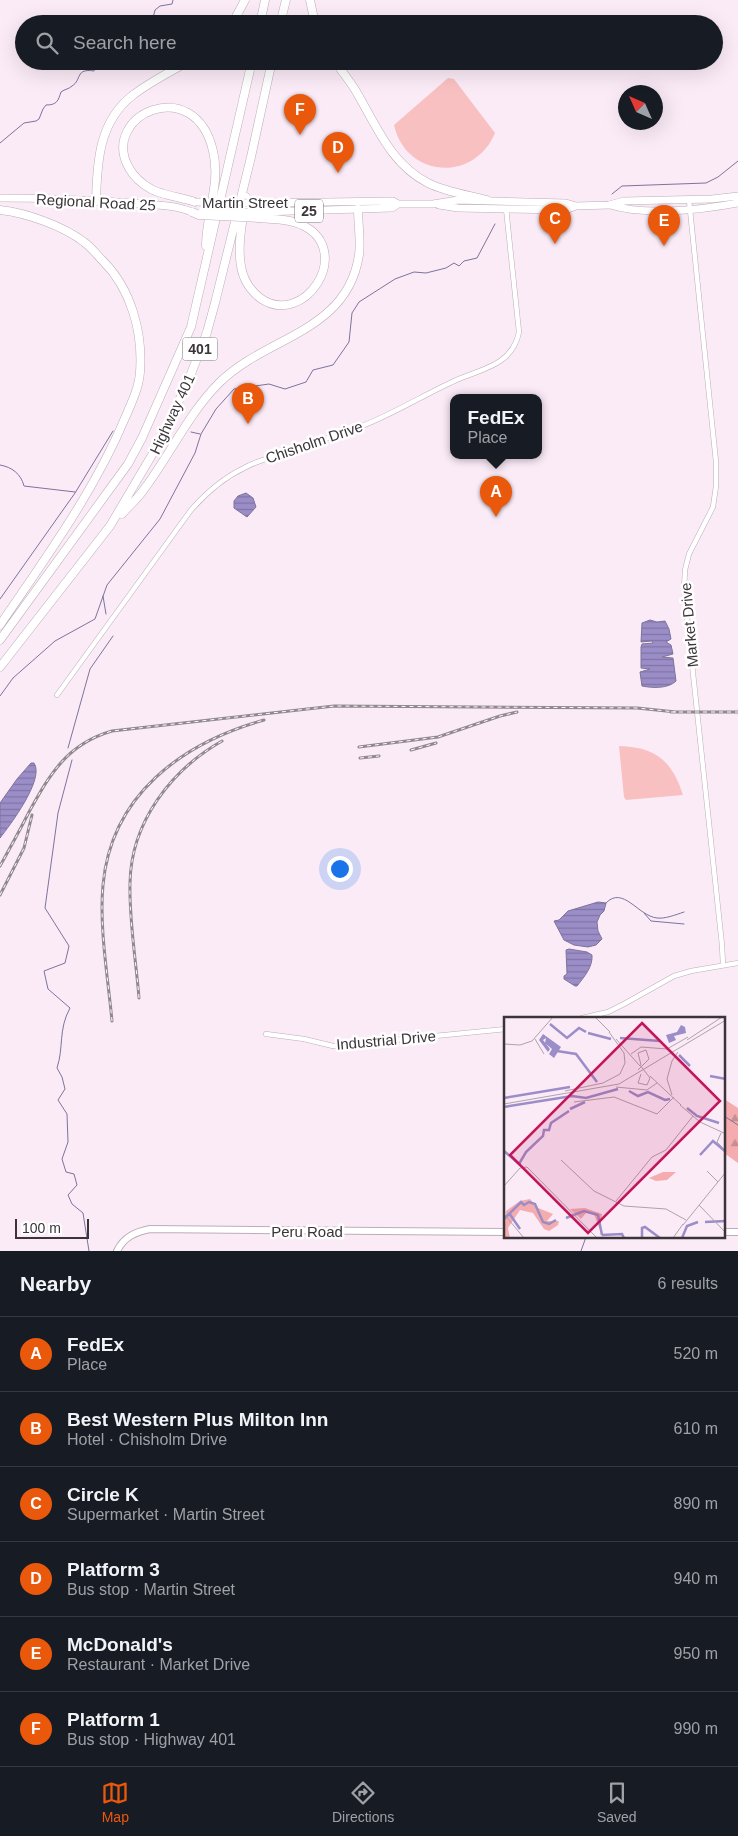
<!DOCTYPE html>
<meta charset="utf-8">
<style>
body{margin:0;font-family:Helvetica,sans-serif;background:#20242c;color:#f1f3f6}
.compass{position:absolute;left:618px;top:85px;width:45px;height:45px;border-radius:50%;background:#171b24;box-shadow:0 5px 20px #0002;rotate:315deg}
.scale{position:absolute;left:15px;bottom:12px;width:74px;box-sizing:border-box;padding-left:5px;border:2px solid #3b353a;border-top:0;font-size:14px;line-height:18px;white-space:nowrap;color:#3b353a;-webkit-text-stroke:4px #fefefe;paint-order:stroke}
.you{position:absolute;left:339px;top:868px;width:18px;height:18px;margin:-12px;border:4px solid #fff;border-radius:50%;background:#1a73e8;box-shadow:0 0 0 8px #1a73e833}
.badge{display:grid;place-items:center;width:32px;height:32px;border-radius:50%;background:#ea580c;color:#fff;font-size:16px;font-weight:700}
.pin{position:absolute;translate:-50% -41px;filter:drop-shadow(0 1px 2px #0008)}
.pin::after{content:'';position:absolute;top:26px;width:18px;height:15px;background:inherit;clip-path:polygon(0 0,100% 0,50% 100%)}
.popup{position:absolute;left:450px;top:394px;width:92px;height:65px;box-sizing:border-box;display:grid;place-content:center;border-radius:10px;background:#171b24;filter:drop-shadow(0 1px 4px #0005);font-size:16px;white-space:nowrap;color:#9ea1a6}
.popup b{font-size:19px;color:#f1f3f6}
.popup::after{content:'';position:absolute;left:50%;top:100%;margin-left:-10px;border:10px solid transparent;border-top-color:#171b24}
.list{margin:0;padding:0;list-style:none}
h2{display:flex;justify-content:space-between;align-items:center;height:65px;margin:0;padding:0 20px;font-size:21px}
h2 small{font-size:16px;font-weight:400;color:#9ea1a6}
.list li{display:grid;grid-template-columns:32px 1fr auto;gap:15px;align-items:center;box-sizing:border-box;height:75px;padding:0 20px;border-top:1px solid #363941}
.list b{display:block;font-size:19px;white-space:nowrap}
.list p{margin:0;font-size:16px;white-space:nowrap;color:#9ea1a6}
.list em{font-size:16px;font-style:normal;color:#9ea1a6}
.icon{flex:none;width:28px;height:28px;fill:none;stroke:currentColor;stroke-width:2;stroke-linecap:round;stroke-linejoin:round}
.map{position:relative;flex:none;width:738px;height:1251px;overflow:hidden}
.search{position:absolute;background:#171b24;box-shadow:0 5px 20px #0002;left:15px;right:15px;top:15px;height:55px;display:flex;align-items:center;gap:12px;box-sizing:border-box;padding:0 18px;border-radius:28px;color:#9ea1a6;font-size:19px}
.sheet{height:515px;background:#171b24}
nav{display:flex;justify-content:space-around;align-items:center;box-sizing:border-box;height:70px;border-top:1px solid #363941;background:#171b24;font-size:14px;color:#9ea1a6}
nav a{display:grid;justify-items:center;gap:2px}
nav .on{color:#ea580c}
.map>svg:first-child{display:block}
</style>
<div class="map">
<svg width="738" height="1251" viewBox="0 0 738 1251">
<defs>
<pattern id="forest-firs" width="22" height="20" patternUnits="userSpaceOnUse" patternTransform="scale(1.25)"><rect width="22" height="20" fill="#f4acae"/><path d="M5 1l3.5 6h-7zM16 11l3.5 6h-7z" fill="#c78d8f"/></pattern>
<pattern id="water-rules" width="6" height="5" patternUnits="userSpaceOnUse" patternTransform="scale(1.25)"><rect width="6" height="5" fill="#9b8dc7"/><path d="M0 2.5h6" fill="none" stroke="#8074a3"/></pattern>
</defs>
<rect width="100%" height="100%" fill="#fbebf7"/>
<!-- forest -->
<path fill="url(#forest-firs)" d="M724,1099L738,1108V1163L724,1153Z"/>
<!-- garden -->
<path fill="#f9c0c1" d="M448,78L454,79L495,133C474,183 406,178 394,125Z
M619,746C656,747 672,761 683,795L626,800L624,797Z"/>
<!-- water -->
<path fill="url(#water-rules)" stroke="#7e739d" d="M246,493L253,498L256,507L247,517L234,508V501L238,496Z
M650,620L657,622L665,621L669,629L671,639L666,642L671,645L673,654L662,657L673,658L676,681C668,689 652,688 642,686L640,672L650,669L641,668V647L642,644L653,643L652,641L641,642L642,623Z
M31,763H34C45,779 10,825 0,838V803L17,779Z
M598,902L606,903L604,911L600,915L597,922L598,931L602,939L596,945L588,947L574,945L564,940L554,921L559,920L568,911Z
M569,949L587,952L592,955C593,967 584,977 577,986H575L564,979V976L567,974L566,950Z"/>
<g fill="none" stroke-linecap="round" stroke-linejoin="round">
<!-- stream -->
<path stroke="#7e739d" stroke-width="1" d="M140,24L152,22L155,10L160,6L172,4L173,0
M0,143L24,123L36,121L39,119L43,109L46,105C57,105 58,101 61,92C65,89 69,89 72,86C82,80 75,68 94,71L97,65L98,61
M612,194L622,186L706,183L718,177L738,161
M191,432L200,434
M0,465C12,467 21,474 24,486L75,492
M103,596L106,614
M0,599L75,493L113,431
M0,696L13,678L55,641L95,619L107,585L160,519L195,453L201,434L216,409L234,389L269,384L285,389L306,382L313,370L333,365L349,342L352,313L359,302L395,279L414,272L426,273L446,268L454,263L459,266L464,261L477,258L495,224
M68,748L90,669L113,636
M72,760L58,813L45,908L69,946L65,963L44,971L48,989L70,1008C58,1030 64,1047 57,1068L62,1077L65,1089L58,1100L67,1114L68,1142L62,1159L66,1172L74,1174L77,1185L68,1195L72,1204L83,1213L89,1251
M606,903C623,885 638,916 657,918C665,919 675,915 684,912
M644,913L651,921L684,924
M724,1116L738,1125
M581,1251L586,1237"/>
<defs>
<path id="street" d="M689,200L716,462V486L713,507L689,554L685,570L684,589L722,945L723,965
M57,695L191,510C206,493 223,478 244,468C256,461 270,458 283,453C309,444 336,436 362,426C393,414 420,397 450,383C477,369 512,368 519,332L506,208
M582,1018L608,1012L624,1004L674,976L691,971L738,963
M266,1034L304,1039L333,1046L506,1029"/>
<path id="secondary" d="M724,1232H738
M117,1251C124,1237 135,1232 150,1229L506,1232"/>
<path id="primary" d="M0,198C44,198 87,200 131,203C151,205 173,204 192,212
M262,203L393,201L398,204
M439,205L458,208L565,210L576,206L609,205L624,201L712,199L738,196
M610,205C646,216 701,210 738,203
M260,212L392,208L398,204H433L458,200L566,203L576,206"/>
<path id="highway" d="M310,0L315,24
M232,24L245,0
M260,24L265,0
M280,24L286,0
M335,61C342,72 351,82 357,93C377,127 391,164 428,183C446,192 468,195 487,200
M246,197C243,219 237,244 241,266C243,279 250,290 260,298C304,329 354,252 304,226C291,219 273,219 259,218
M96,201C97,162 99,121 133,95C150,82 170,72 189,61
M195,202C183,198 159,194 151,189C142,184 134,177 129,168C99,115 195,72 213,151C221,183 206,214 206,246
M0,210C27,213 63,226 84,242C91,247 97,255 103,261C131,289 143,332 140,372C139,388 131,404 125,418C94,492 45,559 0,625
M122,514C128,507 136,500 142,492C169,457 188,414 219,383C266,336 347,333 359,255C361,240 358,224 358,209
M0,640L128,464L142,438L191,327L252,61
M0,667L110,526L162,438L191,374L207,332L215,303L251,157L272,61"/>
</defs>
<!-- street casing -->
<use href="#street" stroke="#bcadb8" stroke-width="5.5"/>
<!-- secondary casing -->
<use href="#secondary" stroke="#bcadb8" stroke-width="8"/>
<!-- primary casing -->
<use href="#primary" stroke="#bcadb8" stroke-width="8"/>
<!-- highway casing -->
<use href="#highway" stroke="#bcadb8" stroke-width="9"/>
<!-- street -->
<use href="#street" stroke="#fff" stroke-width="4.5"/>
<!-- secondary -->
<use href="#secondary" stroke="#fff" stroke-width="6"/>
<!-- primary -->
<use href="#primary" stroke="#fff" stroke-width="7"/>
<!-- highway -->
<use href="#highway" stroke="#fff" stroke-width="8"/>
<defs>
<path id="rail" d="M671,712H738
M359,747L438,737L500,716L517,712
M411,750L436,743
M360,758L379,756
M0,866C10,848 20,830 29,812C50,774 67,744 112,731L334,706L637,708L676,712
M0,895L24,848L32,815
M139,998C136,960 129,921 130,883C131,822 171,770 222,741
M112,1021C108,978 99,927 103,885C111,795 182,743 264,720"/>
</defs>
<!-- rail casing -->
<use href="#rail" stroke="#928890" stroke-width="3"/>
<!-- rail -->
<use href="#rail" stroke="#fefefe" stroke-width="1" stroke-dasharray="4" stroke-linecap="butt"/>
<defs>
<path id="primary-bridge" d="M195,202L262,203
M202,212H260"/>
<path id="highway-bridge" d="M192,212L199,215L259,218"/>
</defs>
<!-- primary-bridge casing -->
<use href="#primary-bridge" stroke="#bcadb8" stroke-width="8" stroke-linecap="butt"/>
<!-- highway-bridge casing -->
<use href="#highway-bridge" stroke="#bcadb8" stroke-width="9" stroke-linecap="butt"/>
<!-- primary-bridge -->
<use href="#primary-bridge" stroke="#fff" stroke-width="7"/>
<!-- highway-bridge -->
<use href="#highway-bridge" stroke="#fff" stroke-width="8"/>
</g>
<g text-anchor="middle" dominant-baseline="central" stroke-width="5" stroke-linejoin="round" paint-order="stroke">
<!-- shield labels -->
<g fill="#fefefe" stroke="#767175" stroke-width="1">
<rect x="295" y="199.5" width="28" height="23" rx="4"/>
<rect x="182.5" y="337.5" width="35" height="23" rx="4"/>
</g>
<g font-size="14" font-weight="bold" fill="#3b353a">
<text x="309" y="211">25</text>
<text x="200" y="349">401</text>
</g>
<!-- street labels -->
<g font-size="15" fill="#3b353a" stroke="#fefefe">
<text transform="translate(96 202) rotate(3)">Regional Road 25</text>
<text x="245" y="202">Martin Street</text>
<text transform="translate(172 414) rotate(-65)">Highway 401</text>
<text transform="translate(314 442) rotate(-19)">Chisholm Drive</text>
<text transform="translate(689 625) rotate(-95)">Market Drive</text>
<text transform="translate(386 1040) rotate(-5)">Industrial Drive</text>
<text x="307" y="1231">Peru Road</text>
</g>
</g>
<!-- overview -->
<g transform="translate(504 1017)">
<rect width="221" height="221" fill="#fbebf7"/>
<path d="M159,155H172L163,163L152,164L145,161ZM26,182L34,191L49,197L43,204H55L54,208L45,214L40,212L29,196L16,193L4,211L6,221H0L2,194L16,184ZM81,191L98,197L96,213L90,197L82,196L77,202L66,192Z" fill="#f4acae"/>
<path d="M177,8L181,10L182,16L170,19L172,23L165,26L162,18L173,15ZM39,17L57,30L50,41L45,37L48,32L41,26L42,21L39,23L46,32L44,35L35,23Z" fill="#9b8dc7"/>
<path fill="none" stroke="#9b8dc7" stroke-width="2.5" d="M46,7L63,21L75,11L82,15M84,16L107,22M116,21L156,24M53,34L72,37L93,65M175,38L186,49M206,59L222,62M125,74L134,79L144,75L161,83L166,82M0,81L66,70M0,90L68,79L82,81L114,72M183,91L193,99L215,106M66,92L81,85M0,134L15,147L22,135L39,119L40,113H45L47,106L65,94M196,138L209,124L222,135M5,196L16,212M62,201L80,194L94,198L98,218M0,202L17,185L20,188L25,185L31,187L39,205L45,207L52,203M201,205L222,204M98,218L118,217L120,221M138,221V211L141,210L156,221M178,221L183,209L194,205"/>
<path fill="none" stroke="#aea2ab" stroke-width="1" d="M91,0L106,15M31,22L40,37M112,22L136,49M183,23L218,0M0,27L16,28L28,24L49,0M127,37L137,30L163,32L184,20M136,48L146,61L143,68L134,66L137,57M134,53L145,42L142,33L134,36L137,48M146,59L177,88M112,70L143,73L153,66M61,74L99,66L116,57L121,46L120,36L105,15M168,78L163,62L168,44L174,35M70,85L110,80L153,97L170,80M0,87L115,67L222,3M176,88L196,105L222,117M217,116L213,125L222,134M57,143L90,174L120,189L162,192L182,203M203,154L214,165M0,169L16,151L23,150L93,221M112,184L148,140L162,133L189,99M195,188L222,216M0,197L20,221M179,208L222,155M169,221L179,207"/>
<path fill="#c2185b" fill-opacity="0.15" stroke="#c2185b" stroke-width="2.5" d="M138,6L216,84L84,216L6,138Z"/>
<rect width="221" height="221" fill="none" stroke="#3b353a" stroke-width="2.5"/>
</g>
</svg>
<svg class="compass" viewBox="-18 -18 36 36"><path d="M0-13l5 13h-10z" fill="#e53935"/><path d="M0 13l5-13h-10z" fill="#9ea1a6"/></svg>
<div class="scale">100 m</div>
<div class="you"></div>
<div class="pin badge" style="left:496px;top:517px">A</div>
<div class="popup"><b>FedEx</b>Place</div>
<div class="pin badge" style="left:248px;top:424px">B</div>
<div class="pin badge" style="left:555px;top:244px">C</div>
<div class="pin badge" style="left:338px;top:173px">D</div>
<div class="pin badge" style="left:664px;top:246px">E</div>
<div class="pin badge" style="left:300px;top:135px">F</div>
<div class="search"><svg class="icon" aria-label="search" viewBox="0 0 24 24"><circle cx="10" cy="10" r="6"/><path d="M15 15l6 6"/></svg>Search here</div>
</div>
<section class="sheet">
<h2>Nearby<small>6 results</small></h2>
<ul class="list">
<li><span class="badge">A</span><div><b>FedEx</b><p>Place</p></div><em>520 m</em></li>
<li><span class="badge">B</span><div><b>Best Western Plus Milton Inn</b><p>Hotel · Chisholm Drive</p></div><em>610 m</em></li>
<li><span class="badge">C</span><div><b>Circle K</b><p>Supermarket · Martin Street</p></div><em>890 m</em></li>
<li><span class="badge">D</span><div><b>Platform 3</b><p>Bus stop · Martin Street</p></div><em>940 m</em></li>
<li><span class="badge">E</span><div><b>McDonald's</b><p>Restaurant · Market Drive</p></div><em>950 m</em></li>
<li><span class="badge">F</span><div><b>Platform 1</b><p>Bus stop · Highway 401</p></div><em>990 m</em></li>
</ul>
</section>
<nav>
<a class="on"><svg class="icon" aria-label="map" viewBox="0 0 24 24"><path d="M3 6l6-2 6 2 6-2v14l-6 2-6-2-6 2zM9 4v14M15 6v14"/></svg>Map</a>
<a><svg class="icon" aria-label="directions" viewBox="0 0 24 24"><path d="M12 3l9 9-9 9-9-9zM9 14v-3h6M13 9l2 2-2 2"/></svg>Directions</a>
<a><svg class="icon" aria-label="saved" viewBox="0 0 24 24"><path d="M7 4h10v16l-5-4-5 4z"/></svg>Saved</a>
</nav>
